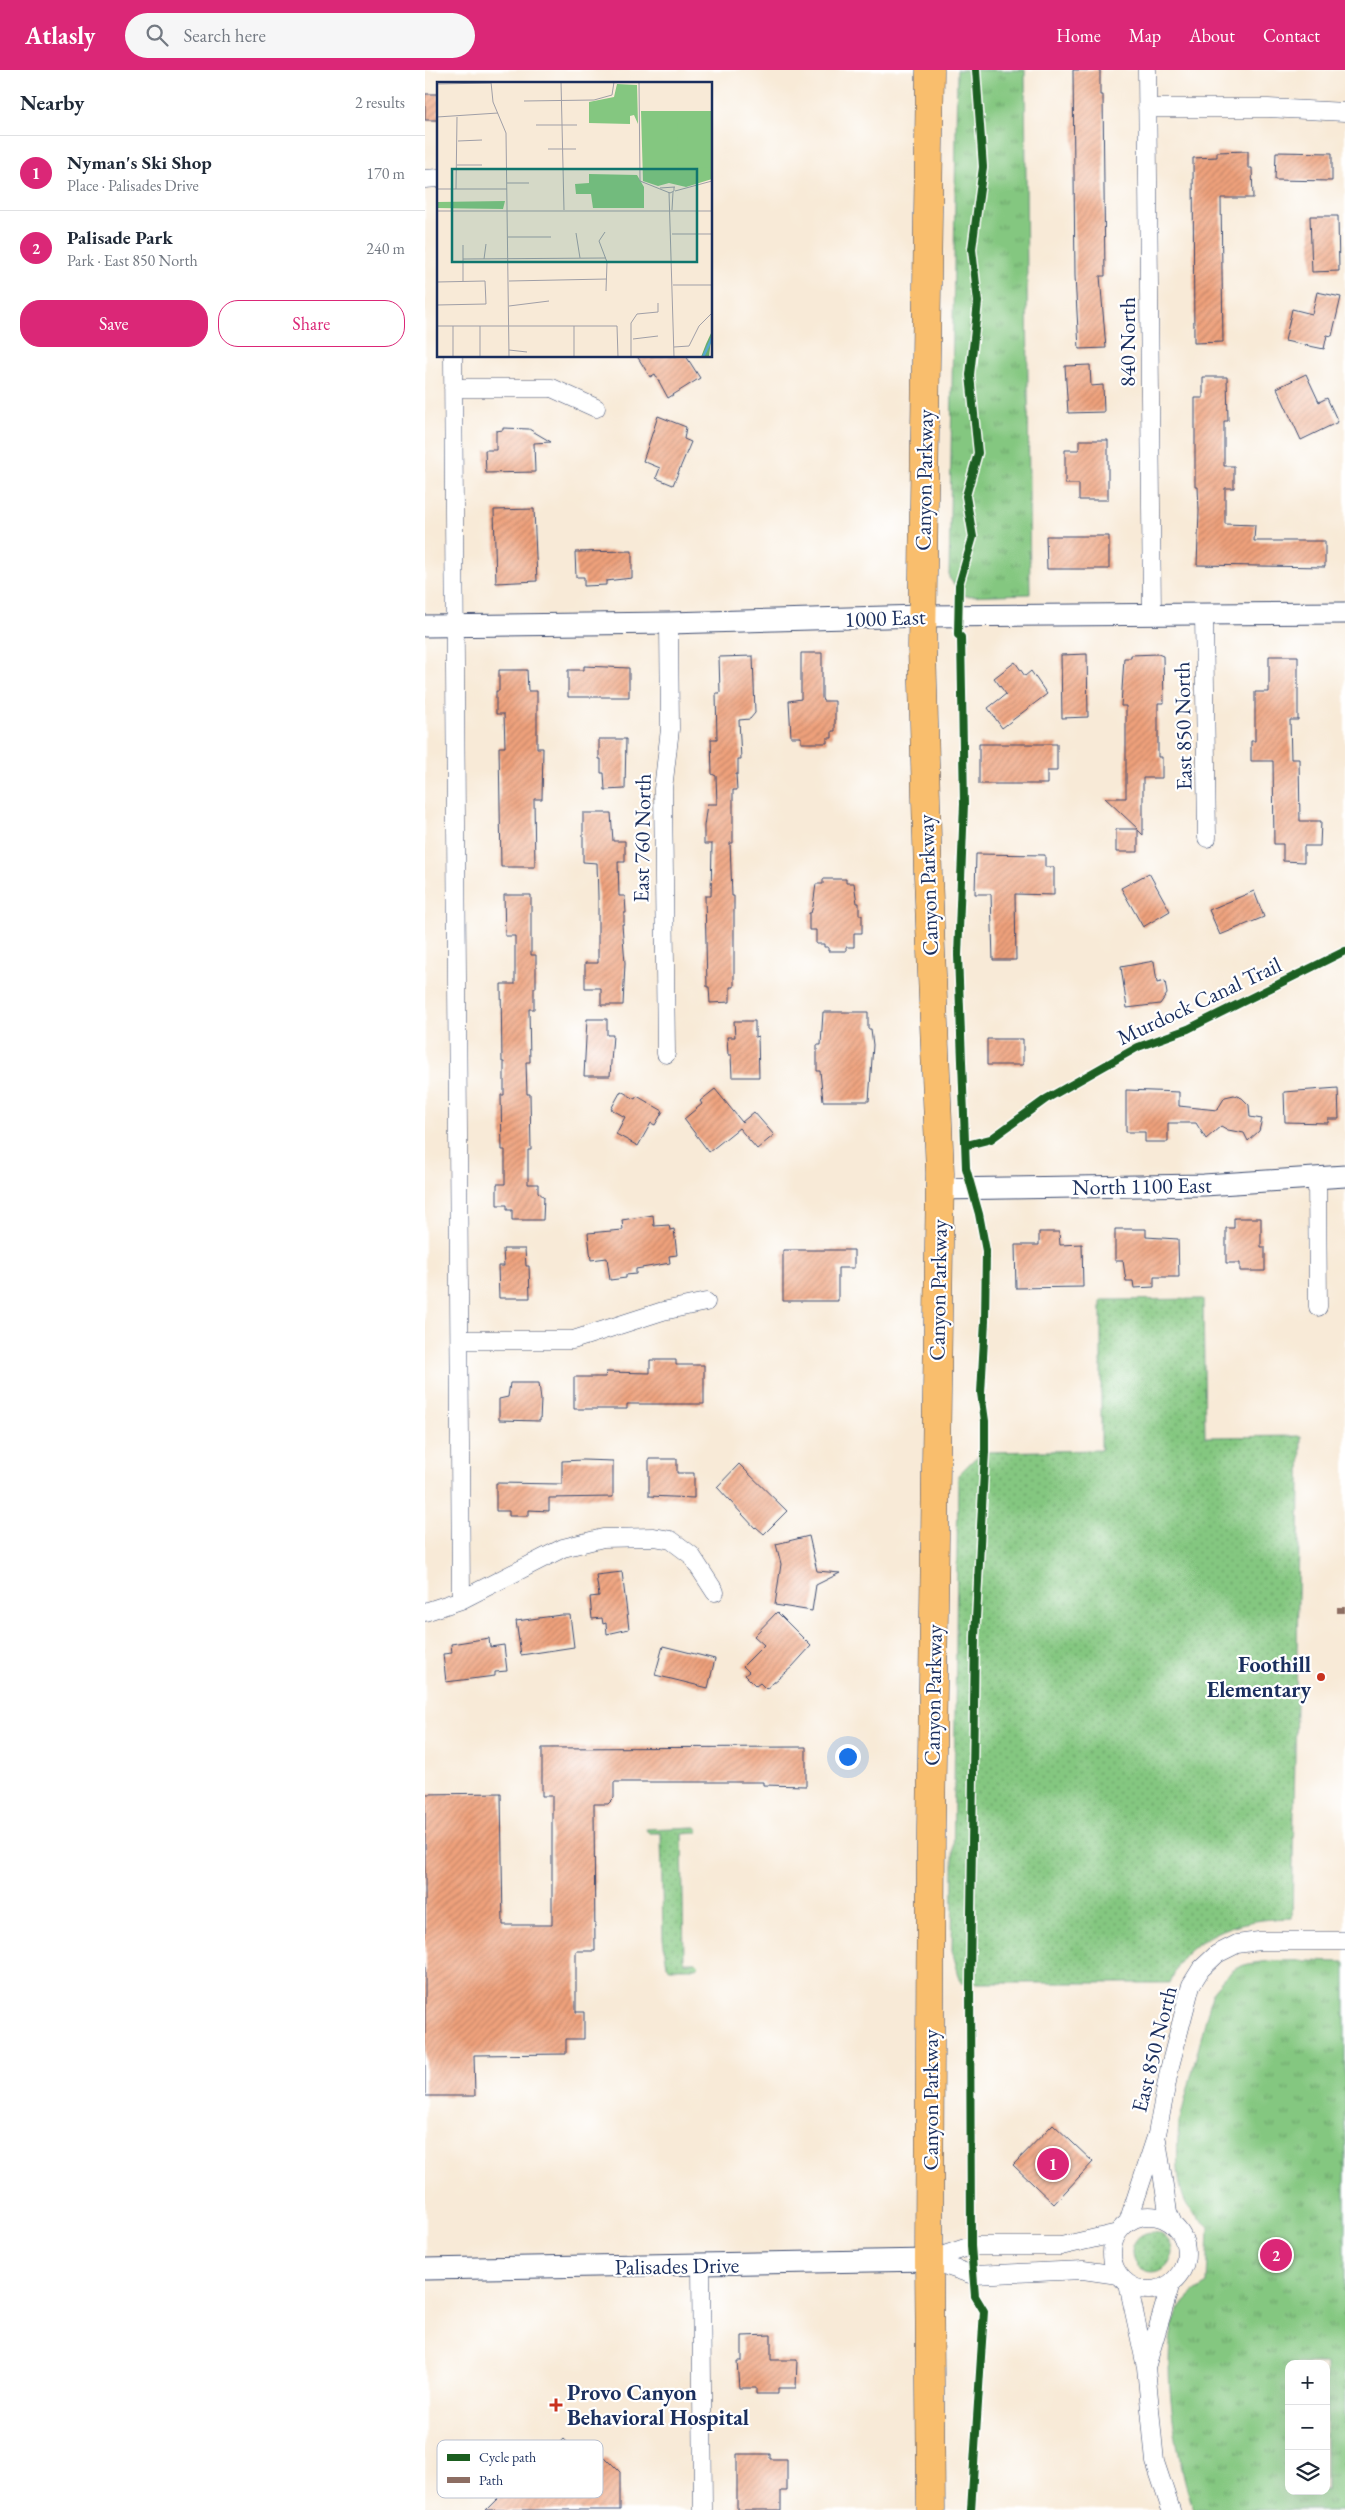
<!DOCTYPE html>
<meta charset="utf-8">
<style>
body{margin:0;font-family:"EB Garamond",serif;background:#f6f6f7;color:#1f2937}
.controls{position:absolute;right:15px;bottom:15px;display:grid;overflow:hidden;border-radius:10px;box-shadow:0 5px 20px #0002}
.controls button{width:45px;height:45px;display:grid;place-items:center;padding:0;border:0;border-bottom:1px solid #e0e1e3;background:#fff;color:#1f2937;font:25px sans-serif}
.you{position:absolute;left:422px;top:1686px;width:18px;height:18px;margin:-12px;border:4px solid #fff;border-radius:50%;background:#1a73e8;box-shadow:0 0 0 8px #1a73e833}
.badge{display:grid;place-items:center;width:32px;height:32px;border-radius:50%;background:#db2777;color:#fff;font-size:16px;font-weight:700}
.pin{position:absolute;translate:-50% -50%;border:2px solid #fff;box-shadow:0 1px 5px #0006}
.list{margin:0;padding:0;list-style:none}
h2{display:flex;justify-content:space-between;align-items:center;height:65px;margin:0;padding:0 20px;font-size:21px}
h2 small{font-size:16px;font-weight:400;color:#747a83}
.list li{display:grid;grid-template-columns:32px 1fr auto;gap:15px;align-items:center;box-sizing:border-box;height:75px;padding:0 20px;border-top:1px solid #e0e1e3}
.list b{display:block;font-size:19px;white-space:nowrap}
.list p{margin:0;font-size:16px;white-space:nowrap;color:#747a83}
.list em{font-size:16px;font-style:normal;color:#747a83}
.actions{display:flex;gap:10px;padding:15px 20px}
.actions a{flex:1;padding:11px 0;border:1px solid #db2777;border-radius:20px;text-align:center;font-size:18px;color:#db2777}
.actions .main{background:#db2777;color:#fff}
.icon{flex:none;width:28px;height:28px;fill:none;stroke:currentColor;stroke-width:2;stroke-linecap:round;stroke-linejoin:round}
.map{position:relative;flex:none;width:920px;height:2440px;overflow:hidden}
header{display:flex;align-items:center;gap:30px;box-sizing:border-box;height:70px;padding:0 25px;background:#db2777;color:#fff}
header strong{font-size:24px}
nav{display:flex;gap:28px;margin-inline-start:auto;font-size:18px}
.search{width:350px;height:45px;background:#f6f6f7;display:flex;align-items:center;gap:12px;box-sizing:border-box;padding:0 18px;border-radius:28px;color:#747a83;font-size:19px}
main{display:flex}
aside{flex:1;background:#fff}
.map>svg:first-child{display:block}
</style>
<header>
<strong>Atlasly</strong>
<div class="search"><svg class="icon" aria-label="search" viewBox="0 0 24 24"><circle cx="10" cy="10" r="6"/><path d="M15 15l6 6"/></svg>Search here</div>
<nav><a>Home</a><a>Map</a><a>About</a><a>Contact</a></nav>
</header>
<main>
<aside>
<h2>Nearby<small>2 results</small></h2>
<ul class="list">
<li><span class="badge">1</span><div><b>Nyman's Ski Shop</b><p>Place · Palisades Drive</p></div><em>170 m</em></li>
<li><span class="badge">2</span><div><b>Palisade Park</b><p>Park · East 850 North</p></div><em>240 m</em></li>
</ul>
<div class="actions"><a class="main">Save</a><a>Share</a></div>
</aside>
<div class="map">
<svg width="920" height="2440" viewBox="0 0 920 2440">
<defs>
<pattern id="grass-dots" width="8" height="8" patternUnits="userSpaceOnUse" patternTransform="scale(1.25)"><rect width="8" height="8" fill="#84c780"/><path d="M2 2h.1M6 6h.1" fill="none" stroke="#6ba26c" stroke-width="1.8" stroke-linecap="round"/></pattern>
<pattern id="park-tufts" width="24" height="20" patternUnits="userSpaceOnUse" patternTransform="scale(1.25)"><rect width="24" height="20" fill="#84c780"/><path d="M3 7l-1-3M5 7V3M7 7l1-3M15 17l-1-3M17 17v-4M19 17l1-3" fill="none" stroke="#6ba26c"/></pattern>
<pattern id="building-hatch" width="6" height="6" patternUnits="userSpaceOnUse" patternTransform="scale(1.25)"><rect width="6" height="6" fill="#efa17b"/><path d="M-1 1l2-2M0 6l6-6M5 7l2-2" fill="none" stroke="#c18468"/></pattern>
</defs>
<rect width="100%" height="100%" fill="#fff"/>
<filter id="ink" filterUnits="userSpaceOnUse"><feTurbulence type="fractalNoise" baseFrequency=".02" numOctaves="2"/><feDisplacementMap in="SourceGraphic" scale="10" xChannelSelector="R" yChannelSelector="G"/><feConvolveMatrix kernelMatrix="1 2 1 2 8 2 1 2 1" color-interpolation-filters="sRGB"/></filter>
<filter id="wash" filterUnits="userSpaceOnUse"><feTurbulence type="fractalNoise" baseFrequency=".0096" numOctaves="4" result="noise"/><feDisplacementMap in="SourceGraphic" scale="20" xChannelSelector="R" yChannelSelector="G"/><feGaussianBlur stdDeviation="1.12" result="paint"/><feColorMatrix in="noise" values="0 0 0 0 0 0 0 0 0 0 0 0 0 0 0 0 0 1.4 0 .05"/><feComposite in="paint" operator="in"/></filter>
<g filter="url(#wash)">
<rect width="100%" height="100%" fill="#f8ead7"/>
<!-- grass -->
<path fill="url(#grass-dots)" stroke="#507b6f" d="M778,1229L780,1367L876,1366L867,1848C828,1849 789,1855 760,1885C753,1892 749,1904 745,1913H536L527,1880L533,1405L549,1389L560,1382L676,1380V1230Z
M271,1757L274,1761L271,1763L257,1764L259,1892H271L274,1895L271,1898H245L242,1896L238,1868L236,1763H223L221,1759Z
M707 2182a20 20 0 1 1 40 0a20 20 0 1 1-40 0Z"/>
<!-- park -->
<path fill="url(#park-tufts)" stroke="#507b6f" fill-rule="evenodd" d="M532,0H600L605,524L539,526L524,508Z
M920,1892V2440H769C753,2400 731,2277 754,2240C761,2228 770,2221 782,2214L784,2157C777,2150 767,2143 762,2135C750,2115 752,2075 754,2053L788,1921C796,1912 803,1902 814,1897C837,1887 893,1892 920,1892ZM864,2294H901V2421H864Z"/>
<g id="blocks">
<!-- building -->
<path fill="url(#building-hatch)" d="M648,0H675V25H678L680,206H675L681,278L654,279L650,206Z
M0,24H14V50H0Z
M823,81V98H827L828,128H796L798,272L769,273L768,88L792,87V82Z
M851,82L907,83V111L850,110Z
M885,146H913L914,201L887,202Z
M892,222L916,227L907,266L902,265L899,279L860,271L867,239L887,244Z
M212,286H261L275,308L243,328L230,304L225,307Z
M665,295L666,316L678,315L679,342L643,343L640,296Z
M881,304L894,332L902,328L913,352L876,370L852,318Z
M778,307H802L803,351H799V396H809V418H800V454L830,455L829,471H900V497L772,495L774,441L773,417H770V328H778Z
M233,346L261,357L259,369L266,372L248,415L231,408L235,398L218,391Z
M78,358L104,359L126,372L109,373L110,402L61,403L60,380H71V361L78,360Z
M654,370H683V430H654V414H640V380H654Z
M109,439L112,511L71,513L69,440Z
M621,466H684V499H622Z
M207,481V508L181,511V515L159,516V507H151L150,482Z
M376,583H397V628L398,631H410V661H407V668H402V673H376V667H366L364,631L376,629Z
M662,584L663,647L637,648L636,585Z
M733,584L738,586L739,633H733V687H737V708H718V765L713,760V782H691V759H713L680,728H701V636H696L699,588H706V585Z
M328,586L330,643L325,649L314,650L316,689H313V704H311L312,720H308V773H305L307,826H309V917H305V932L285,933L284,917H282L280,826H286L287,774H279V756L282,734H292L291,706L287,704L286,669H292L291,623H295L294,587Z
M844,586H873V650H865L866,689H874L875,751H896L895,776H879V792L858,791V774H849L848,691H826V671H830V622H844Z
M590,592L600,606L606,601L622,624L577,658L563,638L581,624L569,608Z
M159,596L204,598V627H143V600H159Z
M74,600H102L103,621H112V678H118L117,729H109L110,797H76L74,677H80L79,644H71V621H74Z
M174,669H201L200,719L180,720L179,703H176V689H174Z
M554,674H632V701H622V714H554Z
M158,743H186L188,771H200V792H193L194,826H200L201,843H199V854H197L200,893L198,935H176V918H160V893H173V827L172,793L158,792Z
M551,784L620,785V797H629V825L590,824L591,890H568L566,824H550Z
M724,803L745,841L718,857L696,818Z
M398,809H421V813H429L432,833H434V845H437V863H429V877H421V881H403V877H399V874H391V860H384V843H386L388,836L391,814H398Z
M829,821L839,847L795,865L784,840Z
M79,825H106V885H111V918H109V939H104L105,992H101L102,1024H105L106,1080H103V1114H113V1122L119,1127L118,1150H87V1140H82V1135H72V1114H80V1080H77L76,1025H79V992H77L76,914H90V866H80Z
M729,891L732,913L740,911L742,924L735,934L702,938L696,897Z
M398,942H443V959H446L448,975L444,1031H398L395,1001H392V975H396Z
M162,949H182V965H188L185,1006H159Z
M309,951H330V967L333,966L334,1007H307L306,985H303L302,967H310Z
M562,969H598V995H562Z
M913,1018L914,1049H903V1053L860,1052L859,1022Z
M290,1019L317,1052L329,1042L349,1065L332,1079L314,1058L284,1082L259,1049L277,1034L275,1031Z
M701,1020L754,1022V1036L792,1040L800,1027L809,1025L817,1028L824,1035L825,1047L837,1049L834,1061L823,1071L819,1063L803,1060L796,1056L781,1069L771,1053H743V1072H720V1062H701Z
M196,1021L210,1029L212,1026L238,1041L230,1055L226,1053L213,1076L191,1064L200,1047L186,1039Z
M228,1145L229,1156L244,1155L245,1160L249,1159L252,1185L244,1186L245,1193L211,1199V1204L201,1205V1208L185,1210L182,1188L166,1190L163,1163L198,1160L197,1150Z
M809,1148H836V1177H840V1201H815V1193H801V1158H809Z
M690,1159H721V1167L753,1169L754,1207H729V1217L709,1218L708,1211H701L698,1191H690Z
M614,1162H634L635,1175L657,1174L658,1217L591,1218L590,1175H614Z
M78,1179H100L101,1196H104L105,1228H74L73,1196H79Z
M358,1180H429V1198H413V1231H358Z
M225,1290H251V1295H279V1334H202V1339H149V1307H180L181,1302L225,1303Z
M85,1313H114L116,1330L115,1351L74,1350V1329L83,1327Z
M224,1389H252V1403H269V1428L224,1426Z
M158,1390L188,1391V1427L124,1428V1441L104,1440V1446H84V1441H71V1413L137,1414V1391Z
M314,1394L362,1441L339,1464L331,1457L330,1458L292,1417Z
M384,1466L392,1501L415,1503L391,1515L387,1541L350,1535L356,1494L351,1474Z
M197,1502L204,1559L182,1564L181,1553L178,1554L177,1548L167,1549L165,1527L174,1526L171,1505Z
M352,1542L386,1576L367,1597L341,1619L335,1613L331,1616L320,1605L324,1602L318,1596L339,1575L329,1566Z
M136,1545H145L149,1577L96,1585L91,1551Z
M64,1568L65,1577L79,1575L82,1601L70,1602V1606L21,1612L18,1584L27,1583L26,1574Z
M238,1576L290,1589L283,1618L230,1605Z
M381,1677V1716L338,1715V1712H189V1728L183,1734H169L170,1881H151V1942H159V1969H141V1984L49,1985L50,2026H0V1724L76,1723L78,1855H127V1726H117V1678Z
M628,2054L668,2092L629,2134L588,2095Z
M346,2265V2290H372L371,2318H353V2324H331V2318H314L312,2291H317V2266Z
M139,2369L169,2398L180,2387L195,2402V2440H61L93,2408L97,2412Z
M312,2384H345V2389H362V2421H356V2440H312Z"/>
</g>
</g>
<g filter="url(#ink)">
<use href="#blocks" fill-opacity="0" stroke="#3c4b70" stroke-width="1"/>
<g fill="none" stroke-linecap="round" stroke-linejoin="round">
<defs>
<path id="minor" d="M722,0L727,544
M722,38H843L920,42
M0,109L14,108
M28,286L36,1530
M28,318H127L171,338
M779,544L782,768
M241,984L238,719L245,659L244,553
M892,1109L893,1237
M35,1270H148L238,1241L281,1232
M0,1542L36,1530L138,1478L178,1468L229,1467L246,1470L266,1485L290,1522
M732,2070L743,2142L749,2156
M687 2183a37 37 0 1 1 74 0a37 37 0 1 1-74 0Z
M703,2152L732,2064L745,1996L766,1915L776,1899L792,1884L812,1874L834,1871H920
M504,2190L546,2176H636L693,2163
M504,2190L548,2205L658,2200L693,2205
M276,2195L278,2440
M703,2214L721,2297L730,2392L746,2440
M722,2294L746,2213"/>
<path id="tertiary" d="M0,556L244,553L497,546L920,543
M515,1119L779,1115L920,1106
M0,2199L504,2190"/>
<path id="trunk" d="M505,0L497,576L503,806L515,1103L506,1758L504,2190L506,2440"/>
</defs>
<!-- minor casing -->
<use href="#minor" stroke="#3c4b70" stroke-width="19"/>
<!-- tertiary casing -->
<use href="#tertiary" stroke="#3c4b70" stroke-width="23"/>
<!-- trunk casing -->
<use href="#trunk" stroke="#3c4b70" stroke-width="29"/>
<!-- minor -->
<use href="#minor" stroke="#fff" stroke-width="18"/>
<!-- tertiary -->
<use href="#tertiary" stroke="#fff" stroke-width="21"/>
<!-- trunk -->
<use href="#trunk" stroke="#f9be6d" stroke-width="28"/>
<!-- quiet -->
<path stroke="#8d6e63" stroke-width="6" stroke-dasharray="12 6" stroke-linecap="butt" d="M912,1540H920"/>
<defs>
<path id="cycleway" d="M542,1075L566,1069L621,1029L713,977L763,959L920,881
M546,2440L559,2241L550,2226L546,2176L545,1912L550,1567L560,1382V1351L556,1323L560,1251L561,1181L554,1144L541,1098L533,885L539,734L536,567L533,565L534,515L548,467L541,426L553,383L545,305L553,232L547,179L558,97L551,0"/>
</defs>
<!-- cycleway casing -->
<use href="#cycleway" stroke="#fff" stroke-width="11"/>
<!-- cycleway -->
<use href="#cycleway" stroke="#1b5e20" stroke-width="8"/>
</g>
</g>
<!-- markers -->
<g fill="#c8321e" stroke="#fff" stroke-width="2">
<circle cx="896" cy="1607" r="5"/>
<path d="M128.5 2327.5h5v5h5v5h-5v5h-5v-5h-5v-5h5z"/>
</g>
<g text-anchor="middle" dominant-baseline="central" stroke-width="4.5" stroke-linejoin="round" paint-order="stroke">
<!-- street labels -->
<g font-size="22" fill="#1b2f5e" stroke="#fff">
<text transform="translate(702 272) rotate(-90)">840 North</text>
<text transform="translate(499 410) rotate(-89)">Canyon Parkway</text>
<text transform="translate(460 548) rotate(-2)">1000 East</text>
<text transform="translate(758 656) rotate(-91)">East 850 North</text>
<text transform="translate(217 768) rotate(-89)">East 760 North</text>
<text transform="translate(503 815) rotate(-92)">Canyon Parkway</text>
<text transform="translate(774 931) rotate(-25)">Murdock Canal Trail</text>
<text transform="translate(717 1116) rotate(-1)">North 1100 East</text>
<text transform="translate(513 1220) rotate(-89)">Canyon Parkway</text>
<text transform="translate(508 1625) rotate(-89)">Canyon Parkway</text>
<text transform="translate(729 1979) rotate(-76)">East 850 North</text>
<text transform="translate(505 2030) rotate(-90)">Canyon Parkway</text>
<text transform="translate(252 2196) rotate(-1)">Palisades Drive</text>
</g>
<!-- poi labels -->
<g font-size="22" font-weight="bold" fill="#1b2f5e" stroke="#fff" text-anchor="end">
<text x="886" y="1594">Foothill<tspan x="886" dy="25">Elementary</tspan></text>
<text x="142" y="2322" text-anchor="start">Provo Canyon<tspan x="142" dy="25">Behavioral Hospital</tspan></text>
</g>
</g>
<!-- overview -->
<g transform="translate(12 12)">
<rect width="275" height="275" fill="#f8ead7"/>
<path d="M152,92L200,93L207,105V126H156L154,112H139L138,102L152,101Z" fill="#84c780"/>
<path d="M275,249L272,275H264L269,262Z" fill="#6bac6e"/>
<path d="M180,2L200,3L201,42L197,33L193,34V42L152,41V20L177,15ZM204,29H275V97L249,105L232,101L221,104L206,99ZM68,119L66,127L0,126V120Z" fill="#84c780"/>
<path d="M240,36H275V86L241,84Z" fill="#84c780"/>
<path fill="none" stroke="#56a9d1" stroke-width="2.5" d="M266,275L275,256"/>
<path fill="none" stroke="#a09fa7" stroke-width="1" d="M54,0L56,20L69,51L72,275M124,0L127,128M202,0L203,99L233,111L237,109V105M0,2L54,1M87,19L157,18L175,13L177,0M0,35L61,31M99,43H140M21,59L45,58M111,67H139M20,83H45M70,101H92M223,106L238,105M0,107H70M19,107L20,35M238,109L275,99M232,110L237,275M235,128L236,110M0,129H275M168,150L162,159L170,180L169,209M139,151L143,176M235,152H275M71,155H114M26,163V199M26,177L169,176M47,177L49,162M72,199L170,197M0,200L48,199L49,222L0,223M236,203H275M72,224L112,219M200,232L221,230V221M0,244H180L181,275M16,244V275M43,244V275M137,244V275M196,257L221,254M237,265L252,264L262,244L275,231M72,268L90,270M194,275V241L200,232"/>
<path fill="#0f766e" fill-opacity="0.15" stroke="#0f766e" stroke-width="2.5" d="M15,87H260V180H15Z"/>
<rect width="275" height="275" fill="none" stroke="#1b2f5e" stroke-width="2.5"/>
</g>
<!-- legend -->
<rect x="12" y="2370" width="166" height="58" rx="8" fill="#fff" stroke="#bbc1cf" stroke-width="1"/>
<rect x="22" y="2384" width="23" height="7" fill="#1b5e20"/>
<rect x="22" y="2407" width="23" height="6" fill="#8d6e63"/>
<g font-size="14" fill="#1b2f5e">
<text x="54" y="2392">Cycle path</text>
<text x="54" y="2415">Path</text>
</g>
</svg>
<div class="controls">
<button>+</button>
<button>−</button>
<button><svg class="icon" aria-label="layers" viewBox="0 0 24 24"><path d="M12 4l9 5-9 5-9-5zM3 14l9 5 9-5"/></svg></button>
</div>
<div class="you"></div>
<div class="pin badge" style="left:628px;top:2094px">1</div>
<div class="pin badge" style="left:851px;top:2185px">2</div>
</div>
</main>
